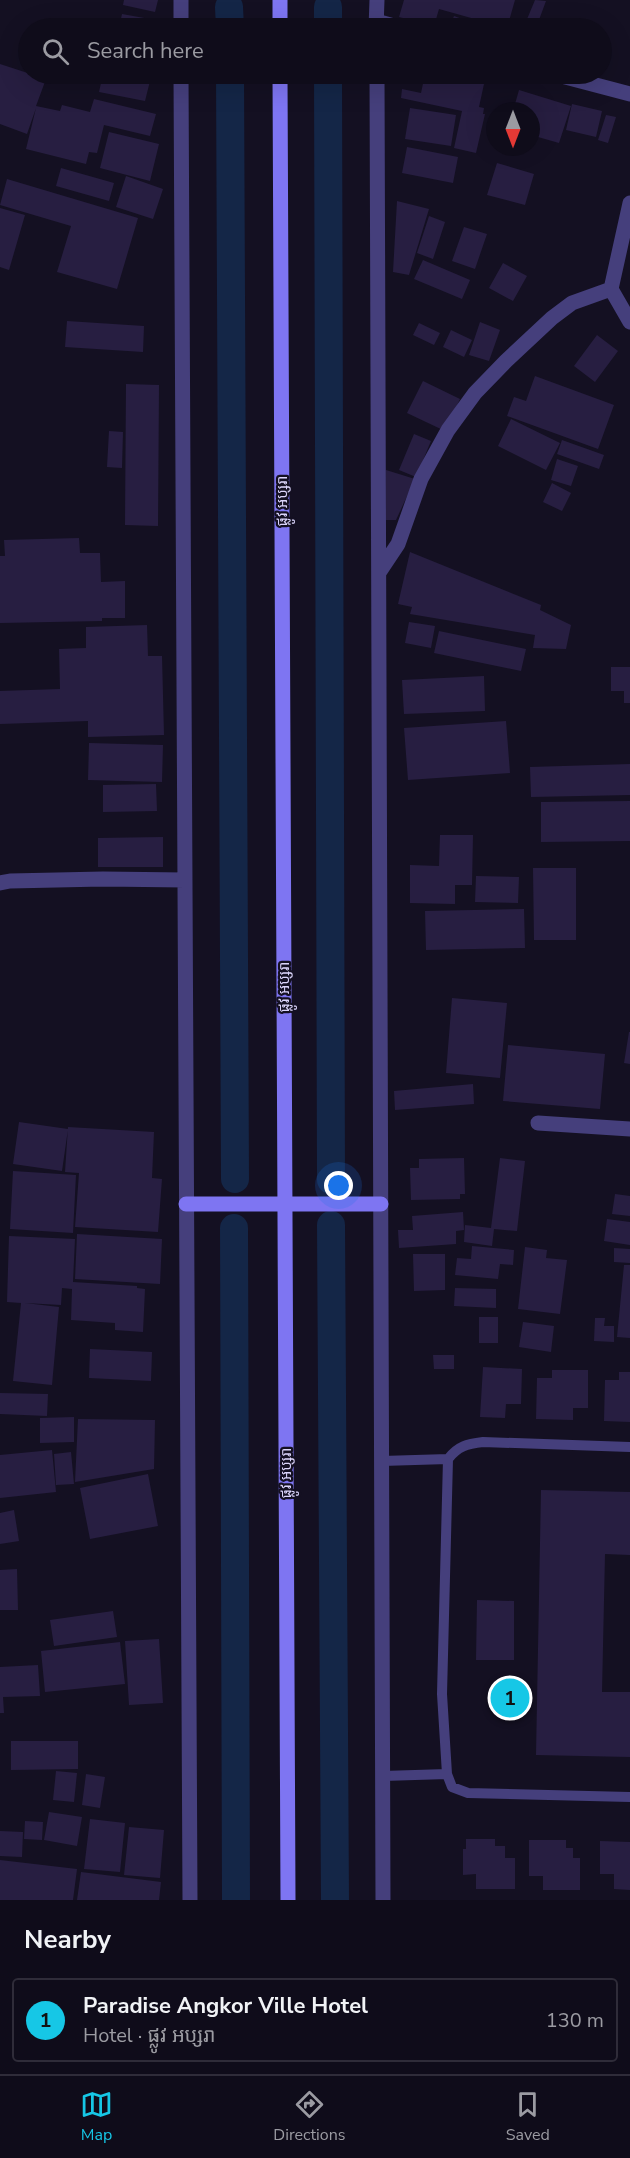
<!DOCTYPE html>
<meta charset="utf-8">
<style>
body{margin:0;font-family:"Nunito Sans","Noto Sans Khmer",sans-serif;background:#1d1a27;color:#f1f3f6}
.compass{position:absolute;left:486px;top:102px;width:54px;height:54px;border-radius:50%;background:#0f0c1a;box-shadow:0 6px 24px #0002;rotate:180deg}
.you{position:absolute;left:339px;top:1186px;width:21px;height:21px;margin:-15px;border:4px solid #fff;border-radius:50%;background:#1a73e8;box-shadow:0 0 0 9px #1a73e833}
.badge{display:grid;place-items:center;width:39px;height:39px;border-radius:50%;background:#16c7e6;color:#111;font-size:20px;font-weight:700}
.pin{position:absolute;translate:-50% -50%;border:3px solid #fff;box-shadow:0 2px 6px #0006}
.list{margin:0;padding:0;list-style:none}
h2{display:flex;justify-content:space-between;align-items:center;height:78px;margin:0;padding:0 24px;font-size:26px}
h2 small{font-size:20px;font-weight:400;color:#9b9ba2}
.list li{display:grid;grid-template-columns:39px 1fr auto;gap:18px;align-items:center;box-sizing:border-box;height:84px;margin:0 12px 12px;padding:0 12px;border:2px solid #2f2c39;border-radius:6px}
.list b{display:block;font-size:22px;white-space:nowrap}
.list p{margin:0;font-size:20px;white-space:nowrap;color:#9b9ba2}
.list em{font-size:20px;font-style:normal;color:#9b9ba2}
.icon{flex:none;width:33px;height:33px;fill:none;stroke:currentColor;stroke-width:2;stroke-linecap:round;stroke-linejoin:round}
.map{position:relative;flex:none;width:630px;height:1900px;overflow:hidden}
.search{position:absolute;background:#0f0c1a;box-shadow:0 6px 24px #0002;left:18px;right:18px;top:18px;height:66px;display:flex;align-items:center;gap:15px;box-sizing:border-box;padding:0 21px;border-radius:33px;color:#9b9ba2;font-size:22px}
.sheet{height:174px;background:#0f0c1a}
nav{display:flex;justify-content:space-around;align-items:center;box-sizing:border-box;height:84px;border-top:2px solid #2f2c39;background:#0f0c1a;font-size:16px;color:#9b9ba2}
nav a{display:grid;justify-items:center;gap:3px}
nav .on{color:#16c7e6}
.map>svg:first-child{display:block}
</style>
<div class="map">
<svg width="630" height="1900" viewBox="0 0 630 1900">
<rect width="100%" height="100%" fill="#141022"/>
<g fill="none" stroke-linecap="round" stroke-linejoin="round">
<!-- canal -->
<path stroke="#142647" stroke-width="28" d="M229,7L230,28
M328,7V28
M230,74L235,1179
M328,74L331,1180
M331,1225L335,1900
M234,1228L236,1900"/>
</g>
<!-- building -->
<path fill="#271e41" d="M124,0H158L155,12L123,5Z
M404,0H515L507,28L439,9L434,26L399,17Z
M535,0L546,1L536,28L525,24Z
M122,14L161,21L160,28H119Z
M454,16L486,28H449Z
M0,64L46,79L36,106L60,111L62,105L90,112L94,99L156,114L150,136L104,125L97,153L89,152L86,164L26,149L36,108L27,134L0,124Z
M103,74H132L151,77L145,101L99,92Z
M391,74H418L416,81Z
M425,74H438L484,84L479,107L484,108L483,114H485L476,153L454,148L462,111L401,98L402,89L421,93Z
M519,90L571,106L559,143L531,135V111H513Z
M572,104L602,111L596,137L566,130Z
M410,108L456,115L451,146L405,139Z
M606,115L616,117L608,143L598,140Z
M109,132L159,144L150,181L100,168Z
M407,147L458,157L453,183L402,173Z
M497,163L534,174L525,205L487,195Z
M61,168L114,183L109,201L56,186Z
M126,176L163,189L153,219L116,207Z
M7,179L138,218L117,289L57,272L71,226L0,205Z
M397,201L429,209L409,275L393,272Z
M0,208L25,215L9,270L0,267Z
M429,216L445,222L433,259L417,253Z
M464,227L487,234L475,269L452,261Z
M423,260L470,280L462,299L414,279Z
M503,263L527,276L513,301L489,288Z
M67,321L144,326L143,352L65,347Z
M480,322L500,330L489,361L469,355Z
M419,323L440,333L434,345L413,335Z
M451,330L472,340L464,357L443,347Z
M597,335L618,351L595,382L574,366Z
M535,376L614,405L598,449L507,416L514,397L526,401Z
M423,381L460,399L445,431L407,413Z
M126,384L159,385L158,526L125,525Z
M511,419L560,443L546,470L498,446Z
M109,431L123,432L122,468L107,467Z
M414,434L431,441L416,477L399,470Z
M562,440L604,455L599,469L557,454Z
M557,459L578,466L571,486L551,480Z
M386,470L415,479L396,520H386Z
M552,483L571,493L562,511L543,502Z
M79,538L80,553H100L101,582L125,581V618H102V621L0,623V556H5L4,540Z
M410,552L541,605L540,610L571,625L566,649L533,648L535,635L410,614L412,607L398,604Z
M409,622L435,626L431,648L405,643Z
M147,625L148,656H162L164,735L88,737V721L0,724V691L60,689L59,649L86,648V627Z
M439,631L526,649L521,671L434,653Z
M611,667H630V703H624V691H611Z
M484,676L485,711L404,714L402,680Z
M506,721L510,773L408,780L404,728Z
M89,743L163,745L162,782L88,780Z
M630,764V795L531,797L530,767Z
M156,784L157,811L103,812V785Z
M630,801V841L541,842V802Z
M440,835H473L472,885H455V904L410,903V865L439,866Z
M163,837V867H98V838Z
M533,868H576V940H534Z
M476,876L519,877L518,903L475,902Z
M524,909L525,948L426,950L425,911Z
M452,998L507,1003L500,1078L446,1073Z
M629,1032H630V1064L624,1063Z
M508,1045L605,1054L600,1109L503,1101Z
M473,1084L474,1104L395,1110L394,1091Z
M19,1122L68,1129L62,1171L13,1164Z
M68,1127L154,1132L152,1178L162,1179L158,1232L75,1227L79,1173L65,1172Z
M464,1158L465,1194H460V1199L411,1200L410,1168H419V1159Z
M500,1158L525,1161L517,1231L494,1229L492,1246L464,1242L465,1225L491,1228Z
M13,1171L76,1175L73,1233L10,1229Z
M615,1194L630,1196V1216L612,1214Z
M463,1212L464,1230L456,1231V1244L399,1248L398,1230H413L412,1216Z
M607,1219L630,1222V1245L604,1241Z
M77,1234L162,1239L160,1284L75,1279Z
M9,1236L75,1239L73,1282L137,1286V1288L145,1289L143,1332L115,1330V1323L71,1320L72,1289L62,1288L61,1305L25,1303L59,1307L52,1385L13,1381L21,1303L7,1302Z
M472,1246L514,1250L513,1265L500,1264L498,1279L455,1275L457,1258L471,1259Z
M525,1247L547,1250L546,1258L567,1260L560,1314L518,1309Z
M614,1248L630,1249V1263L614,1262Z
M413,1254H445V1290L414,1291Z
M624,1265H630V1338L617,1337Z
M455,1288L496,1289V1308L454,1306Z
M479,1317H498V1343H479Z
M595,1318H605L604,1326H614V1342L594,1341Z
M523,1322L554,1326L551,1352L519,1347Z
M90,1349L152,1352L151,1381L89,1378Z
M433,1355H454V1369H434Z
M483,1367L522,1369L521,1404H506L505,1418L480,1417Z
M552,1370H588V1408H573V1420L536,1419L537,1378H552Z
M619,1372H630V1422L604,1421L605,1380H619Z
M0,1393L48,1394L47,1416L0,1414Z
M74,1417V1442L40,1443V1418Z
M78,1419L155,1420L154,1469L75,1482Z
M52,1450L56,1492L0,1498V1455Z
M71,1452L74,1484L56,1485L54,1454Z
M148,1474L158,1526L90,1539L80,1488Z
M541,1490L630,1492V1555L605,1554L602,1692H630V1757L536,1755Z
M14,1510L19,1541L0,1544V1513Z
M17,1569L18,1610H0V1570Z
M477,1600L514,1601V1660H476Z
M113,1611L117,1637L54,1646L50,1620Z
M159,1639L163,1703L129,1705L125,1641Z
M120,1642L125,1684L45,1692L41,1651Z
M38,1665L40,1696L3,1697L4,1713H0V1667Z
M11,1741H78V1769L11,1770Z
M56,1771L77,1773L74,1802L53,1800Z
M86,1774L105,1777L100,1808L82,1805Z
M49,1812L82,1817L77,1846L44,1840Z
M90,1819L125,1823L120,1872L84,1869Z
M25,1821L43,1822L42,1840L24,1839Z
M129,1827L164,1830L160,1878L124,1875Z
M0,1831L23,1832L22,1857L0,1856Z
M466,1839H495V1846H505V1858H515V1889H476V1874L463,1875V1849H466Z
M529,1840H566V1848H573V1858H580V1890H543V1876H529Z
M600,1841L630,1842V1890L614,1889V1874H600Z
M0,1860L77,1869L73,1900H0Z
M81,1872L161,1882L159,1900H77Z"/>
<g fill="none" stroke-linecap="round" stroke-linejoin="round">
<!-- service -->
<path stroke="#453f7c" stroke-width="10" d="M630,1447L483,1442C467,1444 458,1446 448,1459L442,1694L447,1774L452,1787L468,1793L630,1797
M382,1461L448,1459
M383,1776L447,1774"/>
<!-- minor -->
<path stroke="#453f7c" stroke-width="15" d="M181,0V28
M376,21L401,28
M376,28L377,0
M181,74L190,1900
M377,74L383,1900
M554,74L630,94
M630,203L611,289L630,322
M380,571L398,544L421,479L448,430L475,393L506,361L552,318L572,303L611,289
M0,883L10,881L103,879L185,880
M538,1123L630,1129"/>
<!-- secondary -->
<path stroke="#7e75f2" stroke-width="15" d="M280,0V28
M280,74L288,1900
M186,1204H381"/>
</g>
<g text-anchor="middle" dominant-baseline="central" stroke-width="4.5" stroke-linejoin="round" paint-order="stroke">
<!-- street labels -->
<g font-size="15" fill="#dbd5fb" stroke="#141022">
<text transform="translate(282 501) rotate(-90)">ផ្លូវ អប្សរា</text>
<text transform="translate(284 987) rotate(-90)">ផ្លូវ អប្សរា</text>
<text transform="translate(286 1473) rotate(-90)">ផ្លូវ អប្សរា</text>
</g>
</g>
</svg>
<svg class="compass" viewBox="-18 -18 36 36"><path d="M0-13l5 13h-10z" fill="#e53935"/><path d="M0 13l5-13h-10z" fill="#9b9ba2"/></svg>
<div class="you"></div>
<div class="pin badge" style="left:510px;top:1698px">1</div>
<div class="search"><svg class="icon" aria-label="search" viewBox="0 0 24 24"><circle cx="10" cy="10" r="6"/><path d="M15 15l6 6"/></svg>Search here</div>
</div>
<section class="sheet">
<h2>Nearby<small></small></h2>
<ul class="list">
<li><span class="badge">1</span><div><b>Paradise Angkor Ville Hotel</b><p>Hotel · ផ្លូវ អប្សរា</p></div><em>130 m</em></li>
</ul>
</section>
<nav>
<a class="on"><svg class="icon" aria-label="map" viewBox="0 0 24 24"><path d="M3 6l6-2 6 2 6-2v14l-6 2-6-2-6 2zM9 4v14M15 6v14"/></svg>Map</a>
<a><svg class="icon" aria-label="directions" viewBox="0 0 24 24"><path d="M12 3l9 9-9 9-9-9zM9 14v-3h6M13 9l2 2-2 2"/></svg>Directions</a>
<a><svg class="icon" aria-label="saved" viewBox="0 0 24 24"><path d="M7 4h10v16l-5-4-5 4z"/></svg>Saved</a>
</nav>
